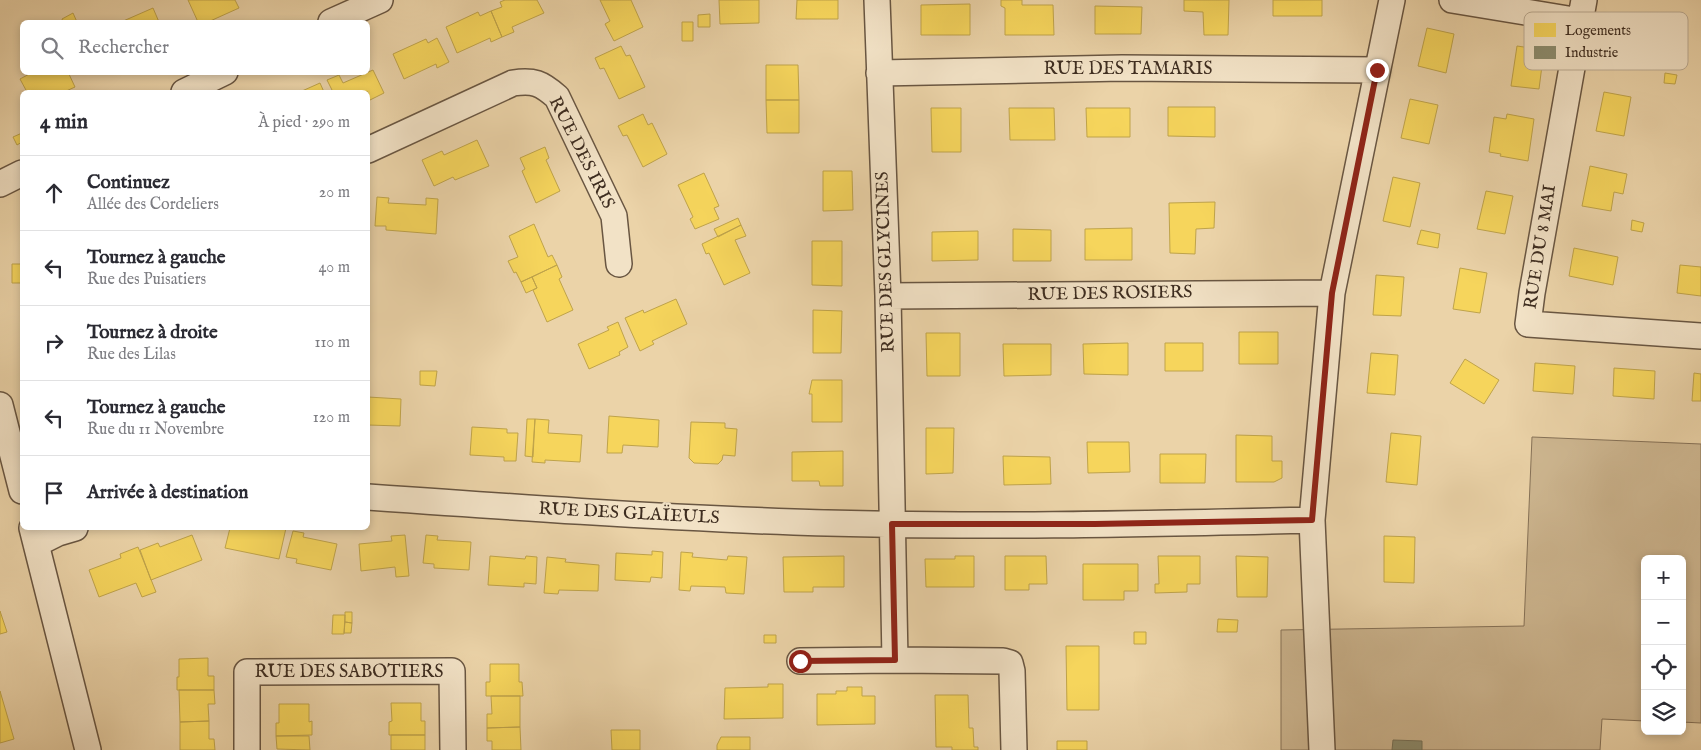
<!DOCTYPE html>
<html lang="fr">
<meta charset="utf-8">
<style>
body{margin:0;font-family:"IM FELL English",serif;background:#f2f2f3;color:#2b2b33}
.controls{position:absolute;right:15px;bottom:15px;display:grid;overflow:hidden;border-radius:8px;box-shadow:0 2px 8px #0003}
.controls button{width:45px;height:45px;display:grid;place-items:center;padding:0;border:0;border-bottom:1px solid #e1e1e2;background:#fff;color:#2b2b33;font:25px sans-serif}
.stop{position:absolute;width:15px;height:15px;margin:-11px;border:4px solid #8f2418;border-radius:50%;background:#fff}
.stop.end{background:#8f2418;border-color:#fff;box-shadow:0 1px 5px #0008}
.list{margin:0;padding:0;list-style:none}
h2{display:flex;justify-content:space-between;align-items:center;height:65px;margin:0;padding:0 20px;font-size:21px}
h2 small{font-size:16px;font-weight:400;color:#7c7c81}
.list li{display:grid;grid-template-columns:32px 1fr auto;gap:15px;align-items:center;box-sizing:border-box;height:75px;padding:0 20px;border-top:1px solid #e1e1e2}
.list b{display:block;font-size:19px;white-space:nowrap}
.list p{margin:0;font-size:16px;white-space:nowrap;color:#7c7c81}
.list em{font-size:16px;font-style:normal;color:#7c7c81}
.icon{flex:none;width:28px;height:28px;fill:none;stroke:currentColor;stroke-width:2;stroke-linecap:round;stroke-linejoin:round}
.map{position:relative;flex:none;width:1701px;height:750px;overflow:hidden}
.search{position:absolute;background:#fff;box-shadow:0 2px 8px #0003;left:20px;top:20px;width:350px;height:55px;display:flex;align-items:center;gap:12px;box-sizing:border-box;padding:0 18px;border-radius:8px;color:#7c7c81;font-size:19px}
.panel{position:absolute;background:#fff;box-shadow:0 2px 8px #0003;left:20px;top:90px;width:350px;height:440px;border-radius:8px}
.map>svg:first-child{display:block}
</style>
<div class="map">
<svg width="1701" height="750" viewBox="0 0 1701 750">
<rect width="100%" height="100%" fill="#ebd3a8"/>
<filter id="stains"><feTurbulence type="fractalNoise" baseFrequency=".004" numOctaves="4"/><feColorMatrix values="0 0 0 0 .2 0 0 0 0 .09 0 0 0 0 .02 0 0 0 .5 -.17"/></filter>
<radialGradient id="worn" r=".72"><stop offset=".6" stop-color="#630" stop-opacity="0"/><stop offset="1" stop-color="#630" stop-opacity=".3"/></radialGradient>
<!-- green -->
<path fill="#ceb791" stroke="#867258" d="M1532,437L1701,444V723L1682,722V559H1645V721L1602,719L1600,750H1281V630L1524,626Z"/>
<!-- homes -->
<path fill="#f6d55c" stroke="#bfa34a" d="M188,0H235L239,8L208,22H198Z
M505,0H537L544,13L512,27L514,32L502,37L491,11L502,7L500,2Z
M600,0H631L643,27L614,41L605,24L610,21Z
M719,0H759V23L720,24Z
M797,0H838V19H796Z
M1001,0H1022V5H1053L1054,35H1005V8L1001,6Z
M1184,0H1229L1228,35H1204L1203,12L1184,11Z
M1273,0H1322V16H1273Z
M970,4V35H921V5Z
M1095,6L1142,7L1141,34H1095Z
M153,8L159,22H121Z
M491,11L502,37L491,42L490,38L457,53L446,27L478,12L480,16Z
M73,13L77,22H63L62,19Z
M710,14V27H698V15Z
M682,22H693V41H682Z
M1427,28L1454,34L1446,73L1418,66Z
M437,38L449,62L437,68L436,64L404,79L393,54L426,39L428,43Z
M621,46L626,56L630,55L645,87L619,99L604,68L600,69L595,58Z
M1517,46L1544,50L1539,89L1511,86Z
M766,65H798L799,100H766Z
M373,70L384,93L368,101V92H333L327,80L339,75L343,83Z
M33,72H68L75,87L64,92H27L20,79Z
M1665,73L1677,75L1675,84L1664,83Z
M320,83L324,92H303L302,91Z
M1604,92L1631,97L1624,136L1596,131Z
M1410,99L1438,105L1429,144L1401,138Z
M766,100H799V133H767Z
M1168,107H1215V137L1168,136Z
M931,108H961V152H932Z
M1009,108H1054L1055,140H1010Z
M1086,108H1130V137H1087Z
M643,114L648,125L652,123L667,154L643,167L627,135L623,136L618,126Z
M1507,114L1534,119L1528,161L1500,156L1501,154L1489,152L1494,117L1506,119Z
M22,133V142L17,145L13,137Z
M477,140L489,166L455,180L453,177L434,186L422,160L442,151L444,155Z
M545,147L549,158L546,160L560,191L536,203L522,171L525,169L520,158Z
M1590,166L1627,174L1623,194L1614,192L1611,211L1582,206Z
M823,171H852L853,210L823,211Z
M704,173L719,206L714,208L719,219L695,229L690,219L693,217L678,185Z
M1393,177L1420,183L1410,227L1383,221Z
M1486,191L1513,196L1505,234L1477,229Z
M377,197L389,198L388,203L426,205V198L438,199L436,234L386,230V226H375Z
M1215,202L1214,228L1196,229L1195,254L1170,253L1169,203Z
M738,218L741,225L718,237L714,229Z
M1632,220L1644,223L1642,232L1631,230Z
M534,224L548,257L552,255L557,265L521,282L516,272L514,273L508,261L518,257L509,236Z
M741,225L746,236L735,240L750,273L724,285L709,253L706,254L702,244Z
M1132,228V260H1085V229Z
M1013,229L1051,230V261H1013Z
M1421,230L1440,234L1438,248L1417,244Z
M978,231V260L932,261V232Z
M812,241H842V286L812,285Z
M1574,248L1618,257L1613,285L1569,276Z
M12,264H22V283H12Z
M557,265L562,277L559,279L573,310L547,322L533,290L537,288L532,277Z
M1680,265L1701,267V296L1677,293Z
M1460,268L1487,273L1480,313L1453,309Z
M1376,275L1404,277L1401,316L1373,315Z
M532,277L537,288L526,293L521,282Z
M676,299L687,324L652,341L654,344L640,351L625,318L643,310L644,313Z
M813,310L842,311L841,353H813Z
M618,322L628,347L619,352L620,355L589,369L578,344L609,330L607,327Z
M1239,332H1278V364H1239Z
M926,333H960V376H927Z
M1128,343V375L1084,374L1083,344Z
M1165,343H1203V371H1165Z
M1003,344H1051V375L1004,376Z
M1371,353L1398,355L1395,395L1367,393Z
M1465,359L1499,380L1484,404L1450,383Z
M1535,363L1575,366L1573,394L1533,391Z
M1614,368L1655,371L1654,399L1613,396Z
M420,371H437L435,386L420,385Z
M1694,373L1701,374V401H1692Z
M812,380H842V422H812V394H809Z
M368,397L401,399L400,426L368,425Z
M609,416L659,420L658,447L623,445L622,453H607Z
M527,419H535L533,457L525,456Z
M535,419L549,420L548,433L582,435L580,462L545,460V463L532,462Z
M691,422L725,423V428L737,429L735,456L723,455L722,460L718,464L694,463L689,458Z
M472,427L507,429V433H518L516,461H504V457L470,455Z
M926,428H954L953,473L926,474Z
M1391,433L1421,436L1417,485L1386,482Z
M1236,435L1272,436V461H1282V478L1274,482H1236Z
M1087,442H1129L1130,472L1088,473Z
M843,451V486H820L819,481H792V452Z
M1160,454H1206L1205,483H1160Z
M1003,456L1050,457L1051,484L1004,485Z
M230,528H286L279,559L225,548Z
M293,531L304,533L303,537L337,544L331,570L296,563L297,559L286,557Z
M192,535L202,560L151,580L140,550L158,543L160,547Z
M405,535L409,576L396,577L395,567L361,571L359,544L392,541L391,536Z
M426,535L438,536L437,540L471,542L469,570L434,568V564L423,563Z
M1384,536L1415,537L1414,583L1384,582Z
M138,547L156,592L142,597L136,583L99,597L89,570L121,558L120,554Z
M652,551L663,552L662,578L651,577L650,582L615,580L616,553L652,555Z
M681,552L693,553L692,557L727,560L728,556L747,557L744,594L726,593L725,587L691,586L690,591L679,590Z
M490,556L525,559L526,556L537,557L536,584L524,583V587L488,585Z
M844,556V587H813V592H784L783,557Z
M955,556H974V587H926L925,559H955Z
M1005,556H1046L1047,584H1029V590H1005Z
M1158,556H1200V584H1187V592L1155,593V584H1159Z
M1236,556L1268,557L1267,597H1237Z
M547,557L566,559L565,562L599,565L598,591L559,590L558,594L544,593Z
M1083,564H1138V591H1124V600H1083Z
M0,611L7,632L0,634Z
M345,612H352V623L345,622Z
M333,615H345L344,634H332Z
M1218,619L1238,620L1237,632H1217Z
M345,622L352,623L351,633H344Z
M1134,632H1146V644H1134Z
M764,635H776V643H764Z
M1066,646H1099V710H1067Z
M208,658V676H214V690H177V677H179V659Z
M490,664H519V682H522L523,696H486V682H490Z
M768,684H783V718L724,719L725,688L768,687Z
M847,687H862V696H875V724L817,725V694H836V691H847Z
M179,690H214L215,704H208L209,721L180,722Z
M0,691L14,739L0,743Z
M935,695H968L969,728H973L974,747H978V750H952V747H936Z
M491,696H520V727L487,728V714H492Z
M391,703H421V721H425V735H389V722L392,721Z
M279,704H309V722L312,721V735L276,736V723H279Z
M209,721V739H214L215,750H180V722Z
M520,727L521,750H492V741H487V728Z
M611,730H640V750H612Z
M391,735H425V750H391Z
M276,736H309L310,750L277,749Z
M721,737H750V750H717V745Z
M1057,741H1087V750H1057Z"/>
<!-- industry -->
<path fill="#8c8c6e" stroke="#757057" d="M1393,740L1422,741V750H1392Z"/>
<g fill="none" stroke-linecap="round" stroke-linejoin="round">
<defs>
<path id="minor" d="M877,0L888,296L895,660L1003,661L1010,663L1012,671L1014,750
M1452,0L1580,21
M1584,0L1532,293L1528,324L1701,336
M331,22L380,0
M879,73L1122,68L1377,70
M184,92L225,72
M368,150L513,83C534,80 541,83 557,97L614,216L619,264
M0,184L22,173
M888,296L1332,293
M0,405L22,491
M368,497C510,507 652,517 794,522C966,528 1140,524 1312,520
M32,528L88,750
M36,544L58,533L75,528
M800,661L895,660
M247,750V672L452,671L453,750
M1322,750L1312,520L1332,293L1392,0"/>
</defs>
<!-- minor casing -->
<use href="#minor" stroke="#695642" stroke-width="28"/>
<!-- minor -->
<use href="#minor" stroke="#f2e2c6" stroke-width="25"/>
</g>
<g fill="none" stroke-linecap="round" stroke-linejoin="round">
<!-- route -->
<path stroke="#8f2418" stroke-width="6" d="M800,661L895,660L892,524H1095L1312,520L1332,293L1377,70"/>
</g>
<g text-anchor="middle" dominant-baseline="central" stroke-width="5" stroke-linejoin="round" paint-order="stroke">
<!-- street labels -->
<g font-size="18" fill="#3e2d20" stroke="#f2e2c6">
<text x="1128" y="69">RUE DES TAMARIS</text>
<text transform="translate(581 153) rotate(63)">RUE DES IRIS</text>
<text transform="translate(1541 247) rotate(-81)">RUE DU 8 MAI</text>
<text transform="translate(886 262) rotate(-92)">RUE DES GLYCINES</text>
<text transform="translate(1110 294) rotate(-1)">RUE DES ROSIERS</text>
<text transform="translate(629 514) rotate(3)">RUE DES GLAÏEULS</text>
<text x="349" y="672">RUE DES SABOTIERS</text>
</g>
</g>
<!-- legend -->
<rect x="1524" y="12" width="164" height="58" rx="8" fill="#f2e2c6" stroke="#bcac94" stroke-width="1"/>
<rect x="1534" y="23" width="22" height="14" fill="#f6d55c"/>
<rect x="1534" y="46" width="22" height="13" fill="#8c8c6e"/>
<g font-size="14" fill="#3e2d20">
<text x="1565" y="35">Logements</text>
<text x="1565" y="57">Industrie</text>
</g>
<rect width="100%" height="100%" filter="url(#stains)"/>
<rect width="100%" height="100%" fill="url(#worn)"/>
</svg>
<div class="controls">
<button>+</button>
<button>−</button>
<button><svg class="icon" aria-label="locate" viewBox="0 0 24 24"><circle cx="12" cy="12" r="6"/><path d="M12 2v4M12 18v4M2 12h4M18 12h4"/></svg></button>
<button><svg class="icon" aria-label="layers" viewBox="0 0 24 24"><path d="M12 4l9 5-9 5-9-5zM3 14l9 5 9-5"/></svg></button>
</div>
<div class="stop" style="left:800px;top:661px"></div>
<div class="stop end" style="left:1377px;top:70px"></div>
<div class="search"><svg class="icon" aria-label="search" viewBox="0 0 24 24"><circle cx="10" cy="10" r="6"/><path d="M15 15l6 6"/></svg>Rechercher</div>
<section class="panel">
<h2>4 min<small>À pied · 290 m</small></h2>
<ul class="list">
<li><svg class="icon" aria-label="ahead" viewBox="0 0 24 24"><path d="M12 20V5M6 11l6-6 6 6"/></svg><div><b>Continuez</b><p>Allée des Cordeliers</p></div><em>20 m</em></li>
<li><svg class="icon" aria-label="left" viewBox="0 0 24 24"><path d="M17 20v-9H6M10 6l-5 5 5 5"/></svg><div><b>Tournez à gauche</b><p>Rue des Puisatiers</p></div><em>40 m</em></li>
<li><svg class="icon" aria-label="right" viewBox="0 0 24 24"><path d="M7 20v-9h11M14 6l5 5-5 5"/></svg><div><b>Tournez à droite</b><p>Rue des Lilas</p></div><em>110 m</em></li>
<li><svg class="icon" aria-label="left" viewBox="0 0 24 24"><path d="M17 20v-9H6M10 6l-5 5 5 5"/></svg><div><b>Tournez à gauche</b><p>Rue du 11 Novembre</p></div><em>120 m</em></li>
<li><svg class="icon" aria-label="arrive" viewBox="0 0 24 24"><path d="M6 21V4h12l-3 4 3 4H6"/></svg><div><b>Arrivée à destination</b></div></li>
</ul>
</section>
</div>
